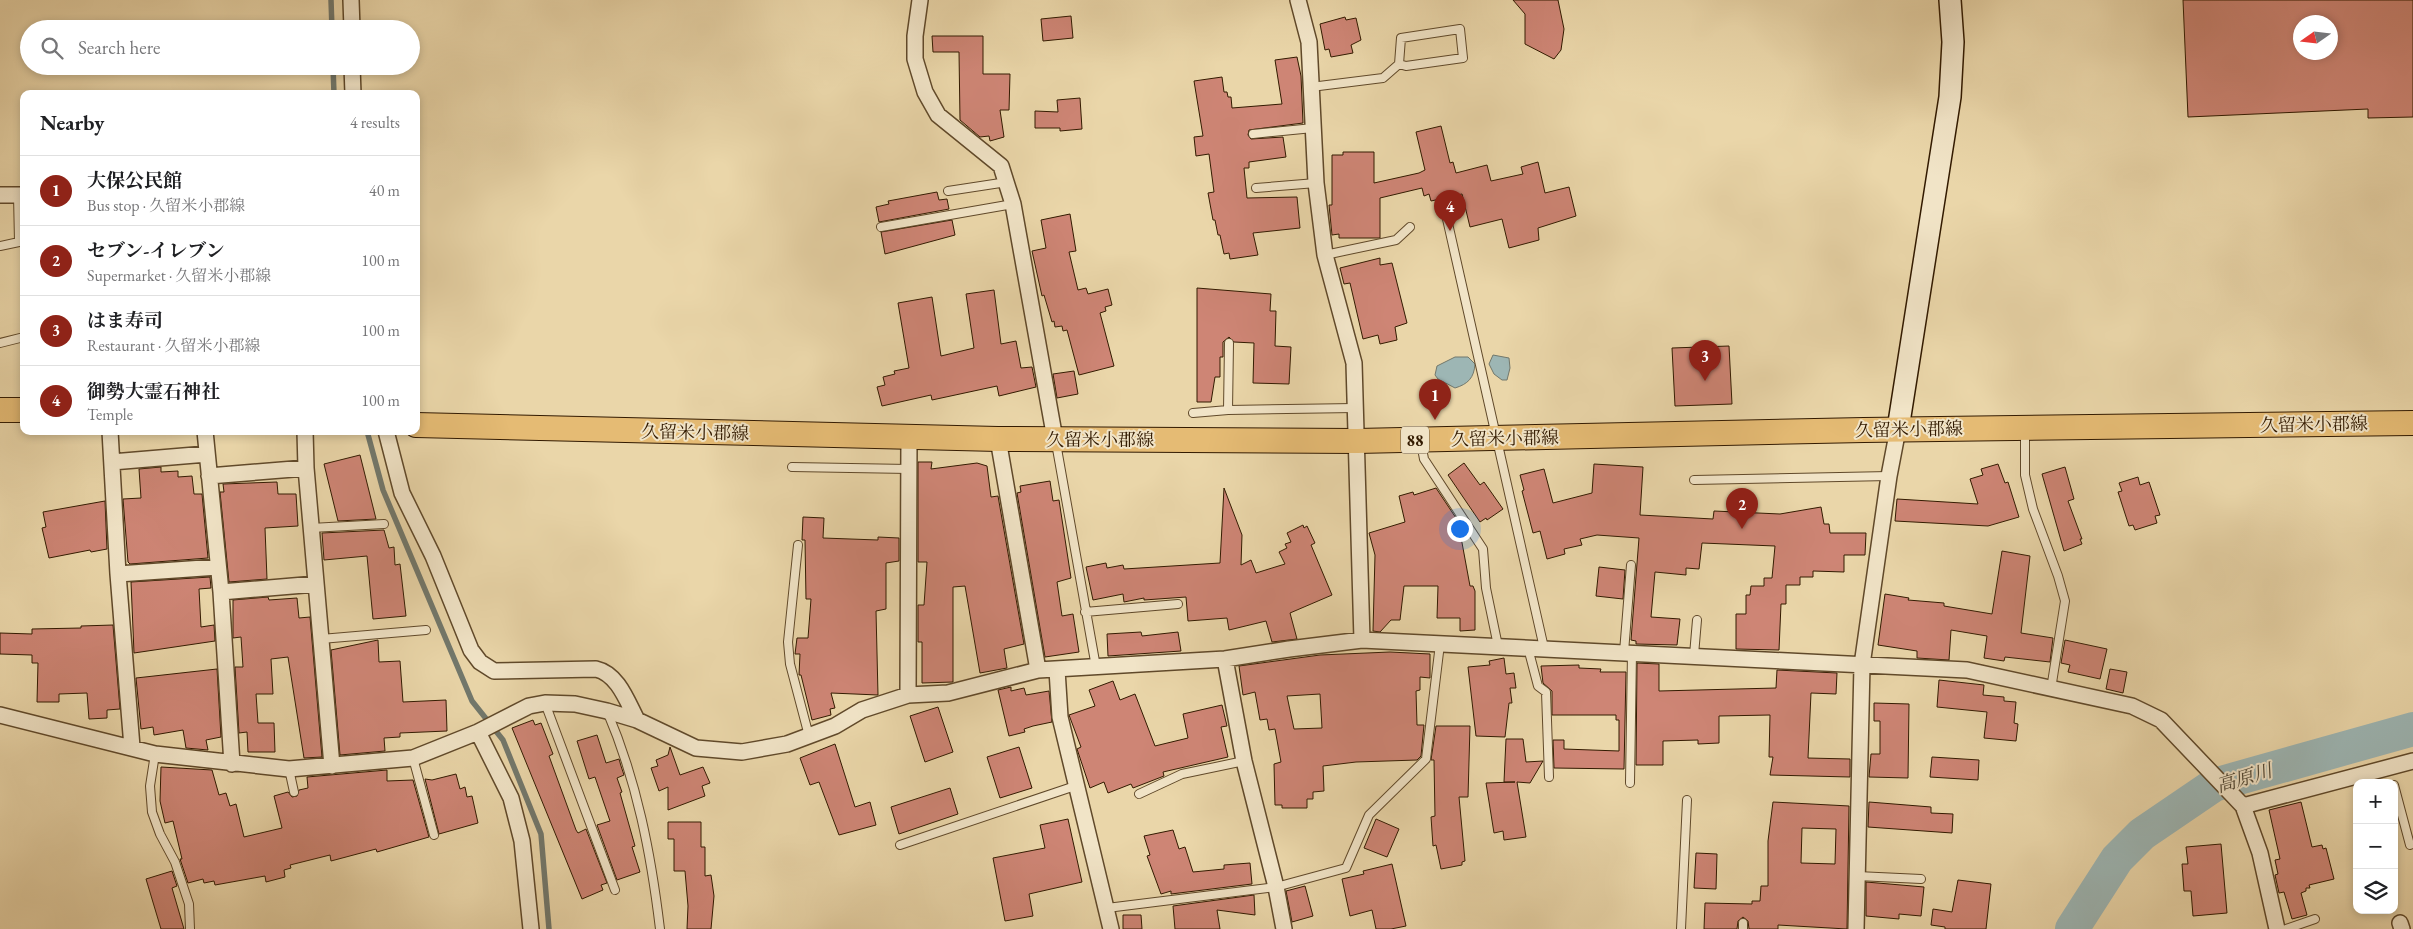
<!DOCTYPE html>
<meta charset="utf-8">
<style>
body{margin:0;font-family:"EB Garamond","Noto Serif JP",serif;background:#f2f2f2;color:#202124}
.controls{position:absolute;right:15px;bottom:15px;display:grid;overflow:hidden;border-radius:10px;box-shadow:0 2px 8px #0003}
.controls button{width:45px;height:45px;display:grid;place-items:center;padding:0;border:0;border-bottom:1px solid #e0e0e0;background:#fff;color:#202124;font:25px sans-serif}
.compass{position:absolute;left:2293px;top:15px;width:45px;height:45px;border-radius:50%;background:#fff;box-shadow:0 2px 8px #0003;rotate:256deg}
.you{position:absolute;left:1459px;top:528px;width:18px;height:18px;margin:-12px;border:4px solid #fff;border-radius:50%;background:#1a73e8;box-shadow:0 0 0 8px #1a73e833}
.badge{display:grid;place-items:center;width:32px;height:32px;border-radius:50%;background:#8f2418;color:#fff;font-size:16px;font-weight:700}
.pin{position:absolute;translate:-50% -41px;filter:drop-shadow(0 1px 2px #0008)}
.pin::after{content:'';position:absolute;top:26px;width:18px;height:15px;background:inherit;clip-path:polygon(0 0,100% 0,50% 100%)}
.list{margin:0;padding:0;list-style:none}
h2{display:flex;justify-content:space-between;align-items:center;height:65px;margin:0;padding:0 20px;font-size:21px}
h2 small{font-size:16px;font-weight:400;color:#757577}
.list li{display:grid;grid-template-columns:32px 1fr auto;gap:15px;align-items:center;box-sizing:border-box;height:70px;padding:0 20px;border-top:1px solid #e0e0e0}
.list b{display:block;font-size:19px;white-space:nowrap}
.list p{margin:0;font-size:16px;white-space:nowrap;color:#757577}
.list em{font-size:16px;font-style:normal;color:#757577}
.icon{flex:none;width:28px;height:28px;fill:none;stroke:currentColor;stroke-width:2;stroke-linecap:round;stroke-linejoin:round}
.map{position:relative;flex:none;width:2413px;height:929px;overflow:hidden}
.search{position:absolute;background:#fff;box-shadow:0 2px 8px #0003;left:20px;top:20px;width:400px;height:55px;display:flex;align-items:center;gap:12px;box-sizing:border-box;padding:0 18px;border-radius:28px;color:#757577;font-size:19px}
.panel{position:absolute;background:#fff;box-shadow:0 2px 8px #0003;left:20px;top:90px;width:400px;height:345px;border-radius:10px}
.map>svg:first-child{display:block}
</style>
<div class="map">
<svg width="2413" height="929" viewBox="0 0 2413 929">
<rect width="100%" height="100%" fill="#ead6a9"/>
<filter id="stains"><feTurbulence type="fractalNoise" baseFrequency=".004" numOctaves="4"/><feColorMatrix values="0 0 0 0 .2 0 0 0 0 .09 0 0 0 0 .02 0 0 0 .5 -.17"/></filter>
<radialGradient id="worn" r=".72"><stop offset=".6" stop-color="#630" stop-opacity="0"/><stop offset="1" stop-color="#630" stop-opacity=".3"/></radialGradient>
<!-- water -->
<path fill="#9db6b4" stroke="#72786c" d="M1493,355L1509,358L1510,368L1507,380H1502L1494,374L1489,364Z
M1455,357H1468L1475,364C1474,378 1468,384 1455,388L1438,379L1435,375L1437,366Z"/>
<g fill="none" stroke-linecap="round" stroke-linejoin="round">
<!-- stream -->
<path stroke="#72786c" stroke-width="5.5" d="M331,0L332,29
M333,66L334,94
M367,431L383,490L472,701L503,740L541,834L549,929"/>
<!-- river -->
<path stroke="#9db6b4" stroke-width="34" d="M2072,929L2117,859L2142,834L2214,785L2413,729"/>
</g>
<!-- building -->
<path fill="#ce8575" stroke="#321a00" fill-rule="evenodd" d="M1513,0H1558L1564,29L1561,50L1554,59L1525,44V14Z
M2183,0H2413V117L2368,118V109L2188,117ZM2300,22H2330V52H2300Z
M1071,16L1073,38L1043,41L1041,19Z
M1345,17L1346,20L1356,18L1361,40L1351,45L1353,53L1331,57L1329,49L1325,50L1320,24Z
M932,36H983V74H1010L1009,110H1000L1004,137L990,141L989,136L980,137L960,120L959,52H933Z
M1297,57L1301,76L1303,123L1249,130L1248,135L1251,139L1283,137L1286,157L1249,162V168H1244L1247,198L1297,197L1300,228L1253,233L1258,255L1230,259L1229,253L1224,254L1220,235H1218L1215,220H1213L1208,193L1214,192L1209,154L1196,156L1194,137L1203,136L1194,81L1222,77L1224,92H1227L1228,97H1231L1232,108L1282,104L1275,60Z
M1080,98L1082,129L1060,131V128H1035V111L1058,112L1057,100Z
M1441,126L1450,163L1453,162L1456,173L1487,165L1491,181L1523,174L1521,167L1538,162L1545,193L1569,187L1576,216L1538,228L1539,240L1509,248L1502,219L1470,227L1462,194L1431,201L1429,194L1424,196L1422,188L1380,198V238H1339V234L1332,235L1329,205H1332V155H1343V152H1374V183L1419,173L1425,170L1416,132Z
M937,192L939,200L947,199L949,209L879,222L876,207L889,204L888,201Z
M1070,214L1076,251L1069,252L1078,290L1086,288L1088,294L1108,289L1112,305L1105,307L1106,311L1100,313L1114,366L1079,375L1067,330L1063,331L1062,326L1055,327L1054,321L1052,322L1044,295L1042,296L1032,251L1046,248L1041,220Z
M952,220L955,235L885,254L881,232Z
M1380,258V265L1392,263L1407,323L1395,327L1397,340L1380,344L1378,335L1363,339L1350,283L1344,284L1340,268Z
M1197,288L1271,294L1270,311H1276L1275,346L1291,347L1289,384L1253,383L1254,343L1234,342L1229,337L1223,342V357H1220V377H1215L1211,402H1197Z
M994,290L1001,344L1016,341L1021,368L1032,367L1036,387L999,396L997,386L932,400L931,395L882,406L877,387L885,385L883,377L895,374L894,371L909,368L898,303L932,297L941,356L974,348L966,294Z
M1729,346L1732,404L1675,406L1672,348Z
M1074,371L1078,394L1057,398L1053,374Z
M360,455L376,519L338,521L324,464Z
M918,462H932L931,469L977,463L987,466L991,497L998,496L1024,644L1004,649L1007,668L980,673L965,586L953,587V682L922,683V642H918V605H924L927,562H918Z
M1464,463L1480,485L1484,482L1503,509L1487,520L1486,518L1480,522L1448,475Z
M1594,464L1643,467L1640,515L1713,519L1714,511L1780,514L1821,507L1824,524H1829L1830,533H1866L1865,555H1844V572L1813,571V577H1800V585H1786V604H1781L1779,650L1736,649V614H1746V595H1750L1751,586H1764V578H1772L1775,546L1702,543L1699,569L1686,568V575L1655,572L1651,617L1680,619L1677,645L1636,644V641L1631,640L1639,538L1597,535L1580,539L1582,545L1564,549L1565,554L1547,559L1540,531L1533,533L1522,491L1524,490L1520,475L1544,469L1553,503L1592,493Z
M1998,464L2005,483L2008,482L2019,517L1988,526L1895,521L1897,499L1978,504L1970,479L1983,475L1981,469Z
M161,467V472L178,471V477L192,476L194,494H202L208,558L130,564L128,562L123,499L141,498L139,469Z
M2065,467L2074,499L2068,501L2082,539H2080L2082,544L2064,551L2042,474Z
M2138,477L2140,485L2149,482L2160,515L2155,516L2157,523L2135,530L2133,525L2129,526L2118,492L2122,491L2119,483Z
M1050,481L1053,501L1059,500L1071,578L1057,582L1062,616L1073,614L1079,652L1045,657L1017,493L1021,492L1020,486Z
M277,482L278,494H296L298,526L265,528L267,579L229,582L220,492H224L223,484Z
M1224,488L1242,535L1241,565L1251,560L1256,573L1285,564L1279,552L1287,548L1285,544L1291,542L1287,533L1303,525L1304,528L1307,526L1315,543L1311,545L1332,595L1290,613L1297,639L1272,642L1266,621L1229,630L1227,618L1188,621L1186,597L1144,600V598L1124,602L1123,594L1093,600L1086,567L1106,563L1107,568L1123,565L1124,569L1220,563Z
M1436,488L1458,521L1470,586H1473L1475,591V630L1460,631V618H1437L1438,586H1404L1400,620H1391L1380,632L1373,631L1375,555L1369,533L1405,522L1399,496L1413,492L1414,495Z
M105,501L107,549L91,552L90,550L49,558L42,528L46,527L43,512Z
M803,517L824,518L823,538L878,540V537L899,538V561L886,563V609L876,611L878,695L831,693L835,708L830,709L831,715L812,720L801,675H799L800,654H795L797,638H808L811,599H806L805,540H802Z
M384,530L389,548L394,547L395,565L400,564L406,616L373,619L367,556L324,560L322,533Z
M2002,551L2030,556L2021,633L2053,638L2050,662L2005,657L2004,661L1984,658L1987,636L1951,630L1949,660L1917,658V651L1878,645L1885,594L1909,598L1908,600L1944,603V606L1992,614Z
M1599,567L1625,570L1623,599L1596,596Z
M210,577L211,588L199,589L201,627L214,625L215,641L134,653L131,582Z
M268,597L269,600L297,598L299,618L310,617L322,757L304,758L288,657L271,659L273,694H256L258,723H274L275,752H248L247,732L239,733L235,667H243L241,637L233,638V600Z
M113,625L120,709L107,710V718L89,719L87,693L59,694V702H37L38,663H32V655L0,654V633L32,634V629L81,628V626Z
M1141,632L1142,636L1178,632L1181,651L1108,656L1107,634Z
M378,640L379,662L400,661L403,702L446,700L447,731L400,733V737L384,738L385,751L340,755L331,650Z
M2065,640L2107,649L2100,679L2068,672L2070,665L2061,663Z
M1390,652L1430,654V678L1420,677V690L1416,691L1417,725H1424L1421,756L1417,760L1356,762L1323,766L1324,791L1313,792V799H1307V808H1282V805H1275L1274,764L1281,762L1275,729L1269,730L1267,719L1260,720L1255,692L1243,695L1239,666L1320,655ZM1320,694L1322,728L1294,729L1287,696Z
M1504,658L1506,674L1514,673L1516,688H1510L1512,703H1509L1505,737L1476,736L1468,667L1490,665L1489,661Z
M1637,663L1659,664V691L1776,688L1777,670L1837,673L1836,694L1811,693L1808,758L1850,759V777L1770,775L1773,757H1769L1770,715L1719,716V743L1698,744V740L1663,741V765H1636Z
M1579,665V668L1601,669L1600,672H1626L1624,769L1554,768L1553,740H1564V749L1619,751V720H1616V715H1552V691L1543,683L1541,666Z
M217,669L221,737L206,740L208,750L186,748L183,730L154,735L153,727L141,729L136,678Z
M2110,669L2127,672L2123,693L2106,689Z
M1939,680L1984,685L1983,695L2004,697V701L2016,702L2014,723L2018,724L2016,741L1984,738L1987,712L1937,707Z
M1113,681L1120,700L1135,694L1155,746L1188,738L1183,714L1222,705L1227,726L1221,727L1228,757L1163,772L1164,776L1133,788L1131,784L1108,793L1104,782L1090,788L1077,749L1081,747L1069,715L1095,706L1089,690Z
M1011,687V691L1024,688L1026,695L1049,691L1052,722L1033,726L1024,729L1025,732L1009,736L998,690Z
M1874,703L1909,704L1908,778L1869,777L1871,754H1880V721H1874Z
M938,707L953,752L925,762L910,716Z
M533,720L535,725L541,723L553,754L549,756L576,830L578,833L586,829L607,883L601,885L603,890L582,899L512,728Z
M1436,726H1470L1468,797H1459L1465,861L1462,862V865L1441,869L1436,845L1433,846L1431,817L1435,816L1434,760H1431Z
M597,735L606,763L619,759L621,766L624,775L617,778L622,792L620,793L635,846L632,847L640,872L617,880L597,825L610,821L595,777L589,779L577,741Z
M1506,739H1523L1526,762L1543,761L1530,783L1517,782L1526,837L1504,840L1503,831L1494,833L1486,783L1515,782H1504Z
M835,744L855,807L870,802L876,825L839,835L819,782L810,785L800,758Z
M670,747L680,775L703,767L710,783L702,786L705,796L668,810V787L659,791L651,768L658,766L656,760L668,755Z
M1019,747L1032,788L1000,798L987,757Z
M1932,757L1979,760L1978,780L1930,777Z
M161,767L212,770L219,795L226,793L230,806L236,804L244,837L282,828L274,796L288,792L292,797L297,796L299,790L308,788L307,777L387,770V781L413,780L429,837L377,852L376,849L331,861L330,855L290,865L291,868L284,870L285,877L266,882L265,876L215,885L214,881L204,883L203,879L188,883L180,859H182L173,821L165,823L160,801Z
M456,774L460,789L465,787L467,797L472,796L478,823L439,834L425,779L432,780Z
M950,788L958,814L899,834L891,807Z
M1773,802L1849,806L1847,929L1778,925V929H1749L1748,921L1743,917L1738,921L1737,929H1704L1705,903L1752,904V901H1760L1761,886H1768V841ZM1802,828L1836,829L1835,864L1801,863Z
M1869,802L1931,807V813L1953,814L1952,833L1868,827Z
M2301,802L2312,847L2322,845L2323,849L2326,848L2334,879L2309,885L2310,888H2306V891L2301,893L2307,915L2292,919L2284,892L2279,893L2275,875L2278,874L2275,860L2280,859L2269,810Z
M1068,819L1082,882L1029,894L1033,916L1005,921L993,858L1045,848L1040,825Z
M1376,819L1399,829L1387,857L1364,848Z
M668,822H701V847H705V876L711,875L714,896L711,929H687L688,906L685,871H674V839H668Z
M1173,830L1179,849L1185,847L1193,872L1224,869V865L1250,863L1252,884L1171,894V891L1161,894L1147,856L1150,855L1144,836Z
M2221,844L2227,913L2193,916L2191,891H2184L2182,864H2188L2186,847Z
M1696,853L1717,854L1716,889L1694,888Z
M1392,864L1406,926L1391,929H1376L1372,910L1350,916L1342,879L1364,874L1363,871Z
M172,871L177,886L172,888L184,929H161L146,879Z
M1958,880L1991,884L1986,929H1945V927L1931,925L1933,909L1952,912Z
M1866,882L1924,887L1921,916L1899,914V919L1866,916Z
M1305,886L1313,916L1292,922L1286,891Z
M1254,895L1255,915L1217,910L1220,929H1175L1173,906Z
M1123,915H1141L1142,929H1123Z"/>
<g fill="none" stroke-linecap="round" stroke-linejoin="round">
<defs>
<path id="lane" d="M1311,87L1383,78L1399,64L1401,38L1460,29L1463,58L1406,66L1399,64
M1253,134L1313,128
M1256,188L1316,183
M948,191L1007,182
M1447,219L1544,648
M881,227L1013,204
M0,246L19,242L18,195
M1325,255L1396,240L1410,227
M0,343L24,337
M1229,343L1228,410L1355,408
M1193,413L1228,410
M2025,431V475L2033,509L2058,576L2065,601L2051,689
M1056,443L1096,667
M1421,443L1424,459L1483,549L1486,588L1498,646
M792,467L909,469
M1694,480L1889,476
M311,528L384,524
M798,545L788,642L790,664L809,736
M1085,612L1178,604
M321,639L426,630
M1528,648L1538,686L1546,692L1549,777
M1624,652L1631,565
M1694,655L1697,620
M545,703L615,890
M607,711C637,781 651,854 660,929
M155,754L150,786L152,812L160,834L175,862L189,904L190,929
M413,758L434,835
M289,769L294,792
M1630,783L1632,652
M2394,785L2410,845
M1139,794L1182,774L1244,761
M900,845L1078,785
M1857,876L1921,879
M1107,908L1276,887L1346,868L1369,815L1426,759L1440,644
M1681,929L1687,800
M1743,929V923
M2286,929L2315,919"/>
<path id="street" d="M351,0L352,29
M920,0L915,36V59L925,92L938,115L1001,166L1013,204L1055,439
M1298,0L1309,42L1316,183L1325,255L1354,363L1362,640
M352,66L353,94
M0,195H24
M110,431L118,574L132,747
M205,431L221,592L232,764
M305,431L306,468L332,766
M386,431L402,493L433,556L471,650L480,662L494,671L596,669C618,674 627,701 637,720
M998,439L1038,670
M112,462L207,454
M209,476L306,468
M118,574L218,567
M221,592L316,584
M1225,659L1244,761L1276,887L1284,929
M1057,670L1060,717L1111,929
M908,695L909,437
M0,715L155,754L289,769L413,758L478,732L529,706L545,703L575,704L607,711L637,720L696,748L742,752L787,744L835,726L862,710L908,695L948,693L1038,670L1225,659L1289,649L1362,640L1967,670L2132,706L2161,720L2243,806L2260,853L2277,929
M478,732L511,798L522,841L531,929
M2243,806L2413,761
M2400,923L2402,929
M1856,929L1862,665L1889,476L1898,429"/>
<path id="secondary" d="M1898,429L1950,97L1953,42L1950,0"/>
<path id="primary" d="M0,410H24
M416,425L998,439L1357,441L1864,430L2413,423"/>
</defs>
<!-- lane casing -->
<use href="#lane" stroke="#60492a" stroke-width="10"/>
<!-- street casing -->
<use href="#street" stroke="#60492a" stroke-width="18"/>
<!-- secondary casing -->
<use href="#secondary" stroke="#321a00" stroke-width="24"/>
<!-- primary casing -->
<use href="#primary" stroke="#321a00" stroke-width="26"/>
<!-- lane -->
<use href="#lane" stroke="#f1e4c7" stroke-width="8"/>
<!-- street -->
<use href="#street" stroke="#f1e4c7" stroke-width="15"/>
<!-- secondary -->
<use href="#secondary" stroke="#f1e4c7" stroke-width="21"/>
<!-- primary -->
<use href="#primary" stroke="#e5bb74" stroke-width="24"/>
</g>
<g text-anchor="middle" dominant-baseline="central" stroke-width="4" stroke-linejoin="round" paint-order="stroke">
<!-- shield labels -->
<rect fill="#f1e4c7" stroke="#6b573c" stroke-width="1" x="1401" y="426.5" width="28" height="27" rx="4"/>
<g font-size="16" font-weight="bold" fill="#321a00">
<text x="1415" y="440">88</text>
</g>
<!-- street labels -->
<g font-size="18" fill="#321a00" stroke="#f1e4c7">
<text transform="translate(2314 424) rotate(-1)">久留米小郡線</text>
<text transform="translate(1909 429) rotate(-1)">久留米小郡線</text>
<text transform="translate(695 432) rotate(1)">久留米小郡線</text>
<text transform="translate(1505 438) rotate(-1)">久留米小郡線</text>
<text x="1100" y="439">久留米小郡線</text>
</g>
<!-- water labels -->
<g font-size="19" font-style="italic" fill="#524936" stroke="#f1e4c7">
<text transform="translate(2244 778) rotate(-17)">高原川</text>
</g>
</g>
<rect width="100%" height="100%" filter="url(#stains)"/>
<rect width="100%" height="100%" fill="url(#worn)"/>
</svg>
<div class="controls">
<button>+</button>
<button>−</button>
<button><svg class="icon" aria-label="layers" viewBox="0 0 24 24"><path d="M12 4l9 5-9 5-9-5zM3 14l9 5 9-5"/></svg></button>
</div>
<svg class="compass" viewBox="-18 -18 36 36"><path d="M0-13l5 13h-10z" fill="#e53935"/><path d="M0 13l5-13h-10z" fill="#757577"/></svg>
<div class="you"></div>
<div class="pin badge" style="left:1435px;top:420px">1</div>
<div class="pin badge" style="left:1742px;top:529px">2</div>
<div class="pin badge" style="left:1705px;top:381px">3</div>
<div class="pin badge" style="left:1450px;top:231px">4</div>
<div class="search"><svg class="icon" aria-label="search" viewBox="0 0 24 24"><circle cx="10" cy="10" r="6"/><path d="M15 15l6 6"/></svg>Search here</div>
<section class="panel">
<h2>Nearby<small>4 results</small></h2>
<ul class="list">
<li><span class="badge">1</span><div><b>大保公民館</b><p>Bus stop · 久留米小郡線</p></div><em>40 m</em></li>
<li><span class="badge">2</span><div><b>セブン-イレブン</b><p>Supermarket · 久留米小郡線</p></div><em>100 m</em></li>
<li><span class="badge">3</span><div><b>はま寿司</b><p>Restaurant · 久留米小郡線</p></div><em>100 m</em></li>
<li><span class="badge">4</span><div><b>御勢大霊石神社</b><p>Temple</p></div><em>100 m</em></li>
</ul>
</section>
</div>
